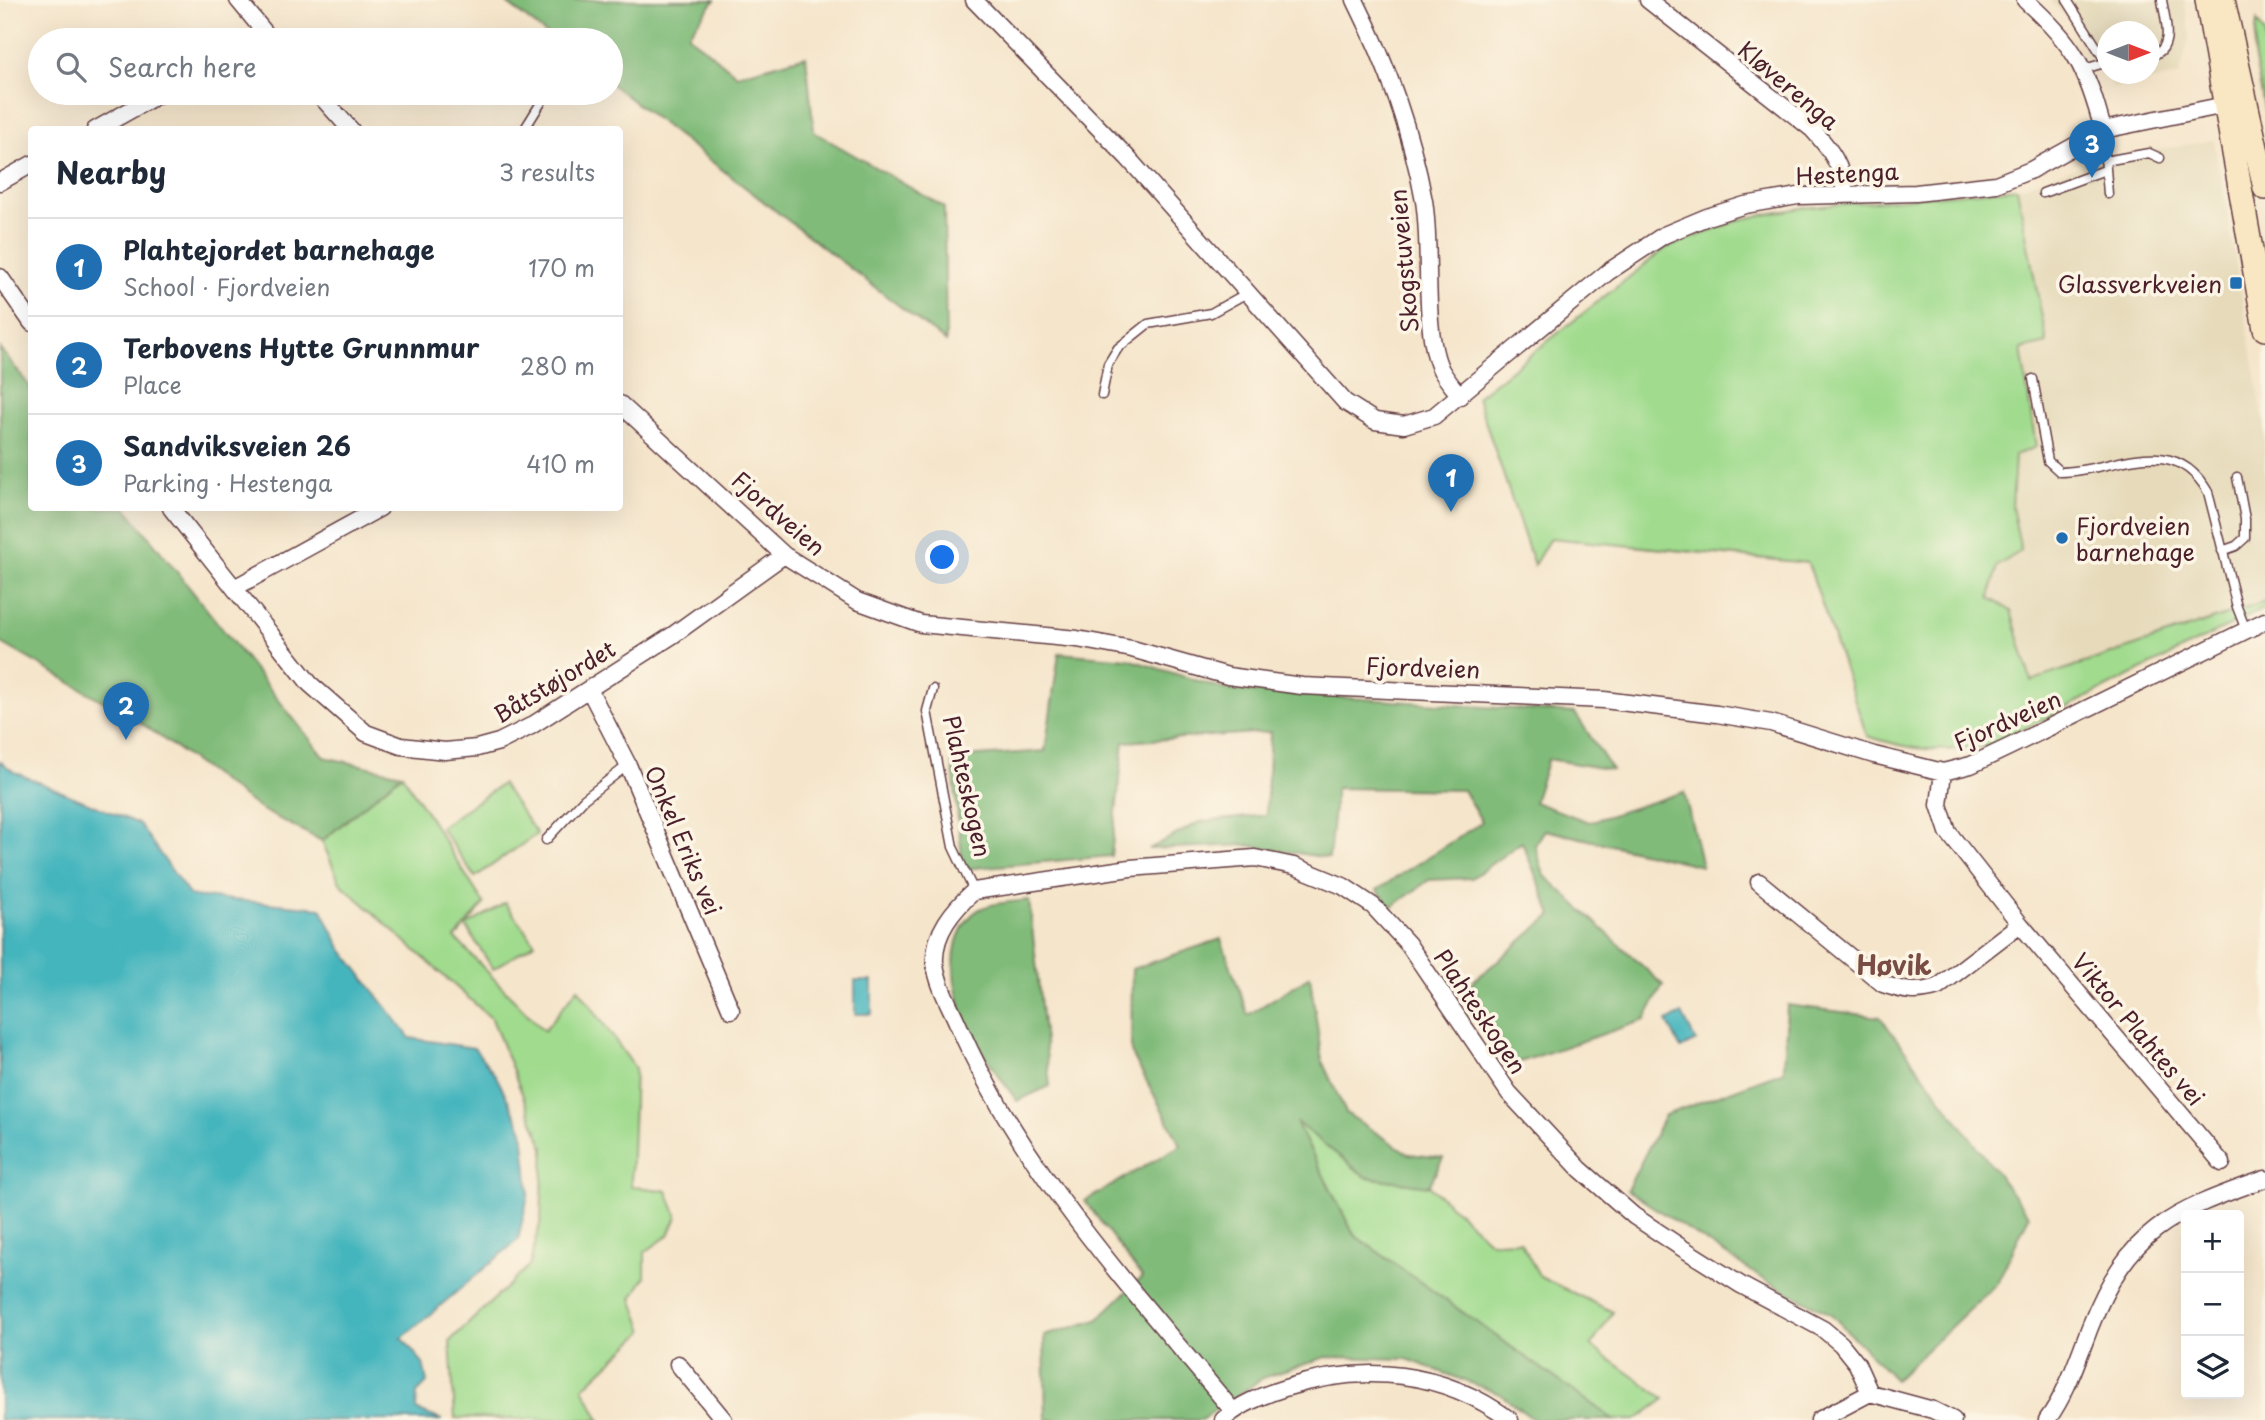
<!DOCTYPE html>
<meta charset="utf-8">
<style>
body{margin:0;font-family:"Playpen Sans",sans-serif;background:#f2f2f3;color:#1f2937}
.controls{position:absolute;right:21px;bottom:21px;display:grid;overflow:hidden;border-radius:7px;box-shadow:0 7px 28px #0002}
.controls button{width:63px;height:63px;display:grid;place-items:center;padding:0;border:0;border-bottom:2px solid #e0e1e3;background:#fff;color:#1f2937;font:35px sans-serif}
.compass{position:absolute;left:2097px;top:21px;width:63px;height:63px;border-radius:50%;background:#fff;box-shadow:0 7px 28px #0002;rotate:90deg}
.you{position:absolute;left:943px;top:558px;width:24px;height:24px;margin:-18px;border:5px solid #fff;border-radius:50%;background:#1a73e8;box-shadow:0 0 0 10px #1a73e833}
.badge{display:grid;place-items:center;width:46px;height:46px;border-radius:50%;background:#1f6fb2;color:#fff;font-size:23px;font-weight:700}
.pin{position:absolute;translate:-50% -58px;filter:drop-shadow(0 2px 4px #0008)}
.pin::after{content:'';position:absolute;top:37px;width:24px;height:21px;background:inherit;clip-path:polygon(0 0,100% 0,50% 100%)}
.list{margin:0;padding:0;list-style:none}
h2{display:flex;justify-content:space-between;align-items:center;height:91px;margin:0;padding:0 28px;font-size:30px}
h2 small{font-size:23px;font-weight:400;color:#747a83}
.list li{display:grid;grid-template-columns:46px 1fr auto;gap:21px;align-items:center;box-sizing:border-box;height:98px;padding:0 28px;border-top:2px solid #e0e1e3}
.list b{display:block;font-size:26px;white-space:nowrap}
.list p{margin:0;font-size:23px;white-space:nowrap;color:#747a83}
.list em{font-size:23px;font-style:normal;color:#747a83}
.icon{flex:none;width:38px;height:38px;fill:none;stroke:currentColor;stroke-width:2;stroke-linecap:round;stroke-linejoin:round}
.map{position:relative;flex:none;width:2265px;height:1420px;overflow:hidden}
.search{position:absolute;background:#fff;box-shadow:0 7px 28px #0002;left:28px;top:28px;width:595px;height:77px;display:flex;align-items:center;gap:18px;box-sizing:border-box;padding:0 24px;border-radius:38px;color:#747a83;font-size:26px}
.panel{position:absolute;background:#fff;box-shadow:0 7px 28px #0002;left:28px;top:126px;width:595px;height:385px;border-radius:7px}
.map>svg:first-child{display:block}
</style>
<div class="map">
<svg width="2265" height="1420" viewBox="0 0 2265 1420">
<rect width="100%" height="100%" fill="#fcf5e5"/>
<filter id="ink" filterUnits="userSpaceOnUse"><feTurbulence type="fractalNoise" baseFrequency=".0143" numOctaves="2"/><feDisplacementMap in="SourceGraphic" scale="14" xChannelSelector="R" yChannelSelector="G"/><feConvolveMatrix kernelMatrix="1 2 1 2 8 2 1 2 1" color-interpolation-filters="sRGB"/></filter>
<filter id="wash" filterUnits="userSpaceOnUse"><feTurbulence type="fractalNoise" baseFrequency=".00686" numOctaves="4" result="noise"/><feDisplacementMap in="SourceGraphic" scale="28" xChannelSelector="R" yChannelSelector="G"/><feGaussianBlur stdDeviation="1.57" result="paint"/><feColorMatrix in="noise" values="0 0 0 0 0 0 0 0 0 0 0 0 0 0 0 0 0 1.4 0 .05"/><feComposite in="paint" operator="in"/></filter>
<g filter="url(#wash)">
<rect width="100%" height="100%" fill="#f5e5cb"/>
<!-- built -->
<path fill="#e6daba" d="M2049,0H2184L2190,35L2179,76L2112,88L2108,74H2150V32H2108L2107,73L2073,24Z
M2214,140L2265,427V602L2031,682L2011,611L1990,598L1997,566L2021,551L2012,507L2015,455L2036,446L2021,349L2046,343L2017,188L2087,163Z"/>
<!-- green -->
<path fill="#a0db8e" stroke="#757d5c" stroke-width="2" d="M2257,21L2265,34V111L2254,54Z
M2017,188L2047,343L2021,349L2036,447L2015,455L2012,507L2021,551L1997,566L1990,598L2011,611L2031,681L2265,602V608L1990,746C1939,752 1916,752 1867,736L1808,563L1550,538L1534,565L1477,397L1666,248L1742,219L1801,208Z
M402,774L484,904L455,938L544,1031L578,988L635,1068L631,1186L667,1191L677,1217L669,1235L645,1252V1277L632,1298L644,1331L583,1388L600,1420L455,1418L450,1341L530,1265L541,1220L544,1148L492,1019L340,883L322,841Z
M502,784L537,834L475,877L440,827Z
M505,903L535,943L493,969L466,926Z
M1295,1121L1366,1177L1429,1186L1491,1242L1520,1241L1540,1277L1613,1312L1591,1346L1665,1399L1636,1420H1614L1354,1235Z"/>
<!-- forest -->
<path fill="#80bb79" stroke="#656d52" stroke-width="2" d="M503,0H715L688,35L737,75L806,56L814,132L944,207L946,342L611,84V40H554Z
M0,348L31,388L32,508H126L324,757L402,774L322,841L260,809L141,723L0,642Z
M1059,653L1128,659L1227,690L1575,713L1612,770L1548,759L1534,802L1589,822L1684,792L1702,866L1545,830L1535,845L1544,875L1663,985L1645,1020L1511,1065L1463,990L1552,915L1522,842L1472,878L1429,880L1392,907L1377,890L1482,822L1463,790L1336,788L1329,858L1246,845L1149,849L1200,822L1266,815L1270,732L1124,742L1111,856L963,869L952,758L1045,751Z
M1029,900L1050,1086L1017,1101C983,1054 942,1001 957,941C961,929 969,914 982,908C995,902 1015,902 1029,900Z
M1221,939L1248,1015L1310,976L1322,1061L1346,1113L1409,1154L1443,1158L1429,1186L1366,1177L1296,1122L1354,1235L1614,1420H1534L1500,1394L1407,1359L1326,1357L1263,1378L1201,1420H1046L1044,1336L1097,1320L1142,1277L1085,1201L1181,1145L1131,1052L1132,969Z
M1787,1005L1880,1017L2029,1216L1997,1283L1895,1380L1831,1314L1768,1282L1627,1190L1665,1115L1784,1071Z"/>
<!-- water -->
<path fill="#45b5bd" stroke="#486a74" stroke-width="2" d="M0,761L14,772L139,824L190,896L321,908L341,948L410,1038L474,1048L496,1076L523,1130L529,1192L518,1240L402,1338L423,1363L427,1383L417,1393L416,1410L442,1420H0Z
M855,981H872V1014H855Z
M1682,1014L1696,1041L1681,1049L1667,1021Z"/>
</g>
<g filter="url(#ink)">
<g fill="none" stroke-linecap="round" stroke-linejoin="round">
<defs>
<path id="lane" d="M2067,0L2106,62
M2150,56C2176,50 2165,20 2162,0
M2084,69L2108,62
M524,130L547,93
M2103,131L2108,194
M2105,161L2149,153L2160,158
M2043,193L2105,170
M2033,379L2048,461L2060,472C2114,472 2172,429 2208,492L2237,607L2246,630
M1102,395L1108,364L1118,348L1148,324L1211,313L1247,293
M2222,551L2236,546L2245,538V519L2237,477
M933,689L927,711L953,847L974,891
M546,840L584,799L628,765"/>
<path id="street" d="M238,0L271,40
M974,0L1127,157L1345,402L1375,421L1404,425L1434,416L1608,272L1664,235L1707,217L1745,205L1798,196L1916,193L1996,184L2031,170L2103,130L2235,103
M1355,0C1387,64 1411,130 1424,201C1432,247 1422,332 1441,370C1446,379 1454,388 1460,396
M1648,0L1812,129C1831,150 1842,165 1845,194
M2025,0C2074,45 2086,65 2103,130
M318,93L351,130
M95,130L161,93
M0,182L32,164
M0,277L32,323
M620,404L784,555L857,601L921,624L1077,639L1132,649L1228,676L1302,686L1604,700L1717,714L1771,723L1874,755L1943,772L1971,765L2011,746L2265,621
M171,508L310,684L366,733L401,746L445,751L477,748L499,742L531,726L673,635L784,555
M236,587L380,508
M589,689L628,765L731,1010
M1943,772L1939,805L1948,832L2020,924L2222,1163
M1759,882L1883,984C1903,991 1917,994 1938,987L2020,924
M678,1364L724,1420
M1233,1411C1132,1289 1020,1169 957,1022C949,1004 937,983 935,963C933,933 954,909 974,891L1130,868L1255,858L1294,866L1343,886L1373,906L1408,944L1509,1093L1580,1169L1634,1216L1679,1246L1741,1285L1823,1329L1841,1344L1857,1364L1870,1393
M1223,1420C1239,1404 1263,1395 1285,1388C1363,1363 1443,1370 1510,1420
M1819,1420L1870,1393L1933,1410L1953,1420
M2047,1420C2067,1393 2078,1358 2090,1327C2128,1230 2171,1212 2265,1179"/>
<path id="secondary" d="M2207,0L2265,329
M2223,0L2265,188"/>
</defs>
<!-- lane casing -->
<use href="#lane" stroke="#643d43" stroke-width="11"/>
<!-- street casing -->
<use href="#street" stroke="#643d43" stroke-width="19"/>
<!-- secondary casing -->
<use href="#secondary" stroke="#643d43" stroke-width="26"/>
<!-- lane -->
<use href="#lane" stroke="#fff" stroke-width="8"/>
<!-- street -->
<use href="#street" stroke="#fff" stroke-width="16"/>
<!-- secondary -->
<use href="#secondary" stroke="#f9e7c3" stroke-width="23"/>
</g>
</g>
<!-- markers -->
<g fill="#1f6fb2" stroke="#fcf5e5" stroke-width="2.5">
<rect x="2229" y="276" width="14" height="14" rx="3.5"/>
<circle cx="2062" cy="538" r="7"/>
</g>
<g text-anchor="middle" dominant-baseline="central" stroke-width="7" stroke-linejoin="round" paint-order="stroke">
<!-- street labels -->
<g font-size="23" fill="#4a1f2b" stroke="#fcf5e5">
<text transform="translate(1789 85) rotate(40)">Kløverenga</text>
<text transform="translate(1847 173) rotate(-3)">Hestenga</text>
<text transform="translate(1403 261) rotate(-95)">Skogstuveien</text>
<text transform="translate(779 513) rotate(41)">Fjordveien</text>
<text transform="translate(1423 667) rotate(2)">Fjordveien</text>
<text transform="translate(554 681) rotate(-31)">Båtstøjordet</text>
<text transform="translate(2007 720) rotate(-24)">Fjordveien</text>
<text transform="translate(968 786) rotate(77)">Plahteskogen</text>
<text transform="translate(684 840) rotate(67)">Onkel Eriks vei</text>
<text transform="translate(1481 1011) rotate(56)">Plahteskogen</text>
<text transform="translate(2139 1029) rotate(50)">Viktor Plahtes vei</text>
</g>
<!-- poi labels -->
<g font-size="23" fill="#4a1f2b" stroke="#fcf5e5" text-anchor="end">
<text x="2222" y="283">Glassverkveien</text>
<text x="2076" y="525" text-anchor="start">Fjordveien<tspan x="2076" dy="26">barnehage</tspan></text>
</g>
<!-- quarter labels -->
<g font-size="26" font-weight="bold" fill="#794c44" stroke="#fcf5e5">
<text x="1894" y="964">Høvik</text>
</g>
</g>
</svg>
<div class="controls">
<button>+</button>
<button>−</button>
<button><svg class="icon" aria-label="layers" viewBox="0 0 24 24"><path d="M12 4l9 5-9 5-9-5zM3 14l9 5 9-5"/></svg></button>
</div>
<svg class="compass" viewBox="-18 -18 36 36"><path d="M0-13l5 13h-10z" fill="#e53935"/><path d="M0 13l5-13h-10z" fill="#747a83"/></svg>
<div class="you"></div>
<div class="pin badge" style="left:1451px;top:512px">1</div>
<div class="pin badge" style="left:126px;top:740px">2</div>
<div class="pin badge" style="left:2092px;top:178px">3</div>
<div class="search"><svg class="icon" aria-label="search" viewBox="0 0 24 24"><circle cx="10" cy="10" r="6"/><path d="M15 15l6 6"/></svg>Search here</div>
<section class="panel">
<h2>Nearby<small>3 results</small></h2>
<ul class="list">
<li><span class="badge">1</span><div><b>Plahtejordet barnehage</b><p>School · Fjordveien</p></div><em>170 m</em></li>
<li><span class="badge">2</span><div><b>Terbovens Hytte Grunnmur</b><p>Place</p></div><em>280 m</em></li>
<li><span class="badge">3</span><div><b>Sandviksveien 26</b><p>Parking · Hestenga</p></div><em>410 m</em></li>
</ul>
</section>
</div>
